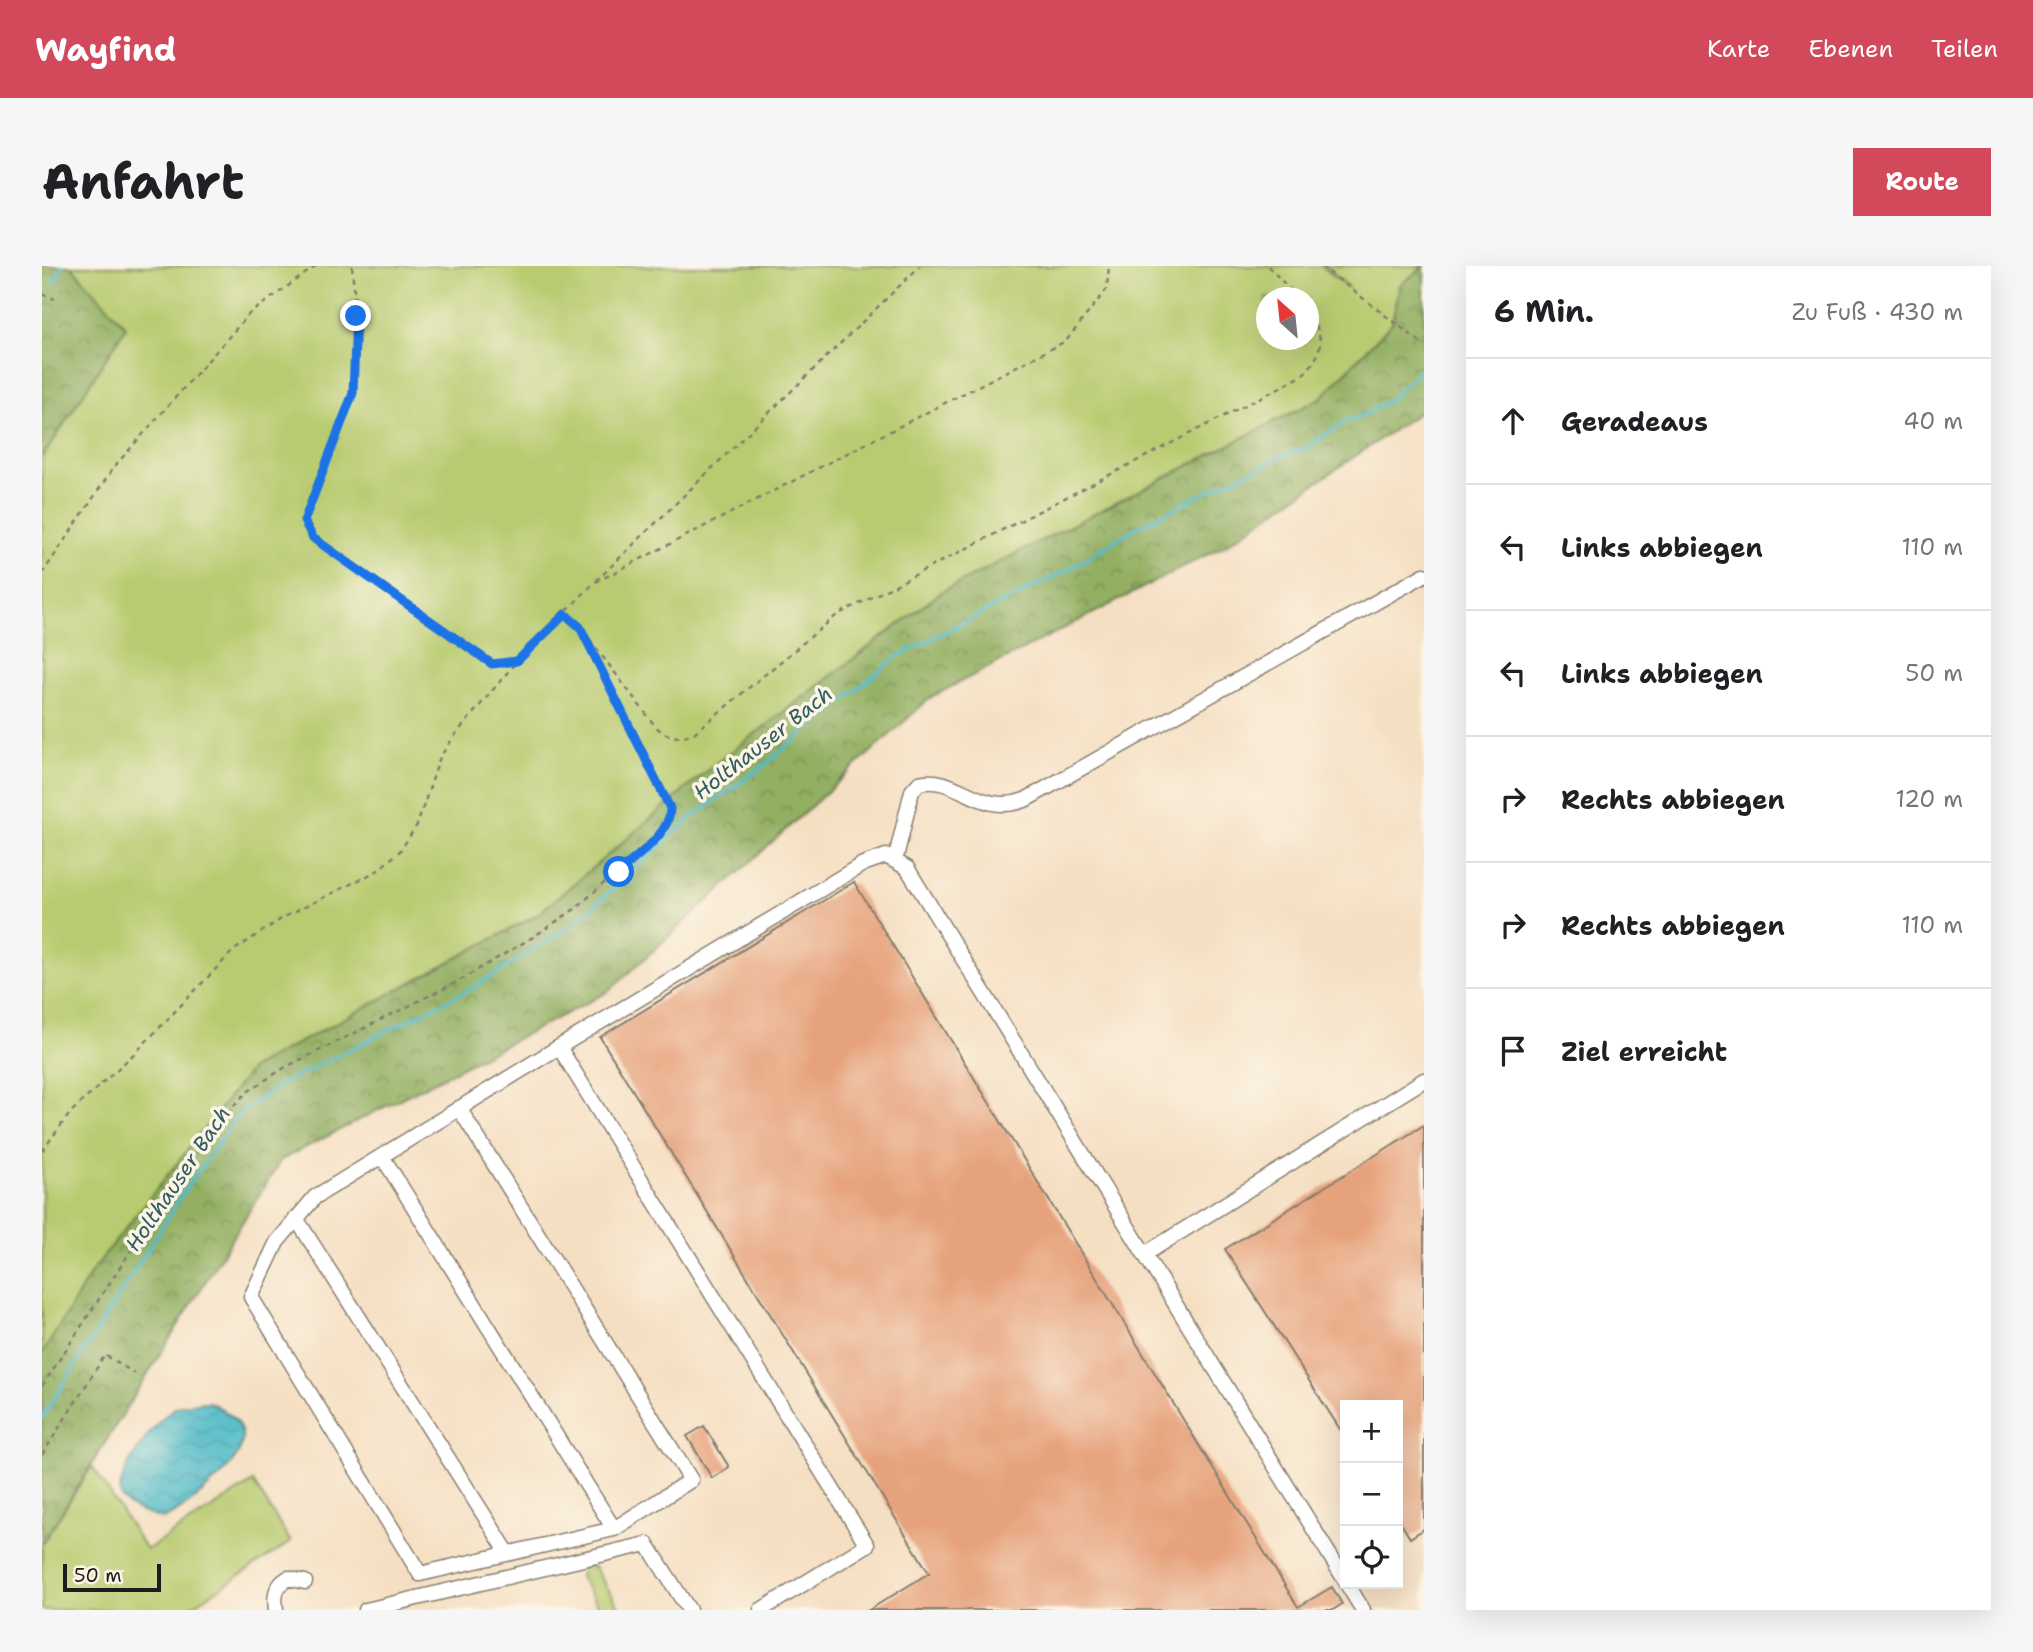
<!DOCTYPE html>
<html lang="de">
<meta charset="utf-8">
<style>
body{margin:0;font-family:"Shantell Sans",sans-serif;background:#f6f6f6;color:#202124}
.controls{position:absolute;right:21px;bottom:21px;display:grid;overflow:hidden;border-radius:0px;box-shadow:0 7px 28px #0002}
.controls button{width:63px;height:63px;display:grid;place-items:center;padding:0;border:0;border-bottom:2px solid #e0e0e0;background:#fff;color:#202124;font:35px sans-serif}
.compass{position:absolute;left:1214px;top:21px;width:63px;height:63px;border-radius:50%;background:#fff;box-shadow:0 7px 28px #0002;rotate:333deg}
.scale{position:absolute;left:21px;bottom:18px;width:98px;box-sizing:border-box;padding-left:7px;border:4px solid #1c1c1c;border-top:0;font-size:19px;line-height:24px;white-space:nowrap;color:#1c1c1c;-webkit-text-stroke:5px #fcf5e5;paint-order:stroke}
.stop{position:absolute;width:21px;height:21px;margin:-16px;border:5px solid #1a73e8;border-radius:50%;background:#fff}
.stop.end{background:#1a73e8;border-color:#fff;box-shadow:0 2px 7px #0008}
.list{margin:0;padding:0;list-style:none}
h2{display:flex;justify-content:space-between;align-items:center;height:91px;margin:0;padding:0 28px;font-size:30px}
h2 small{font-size:23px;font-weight:400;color:#757577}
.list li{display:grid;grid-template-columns:46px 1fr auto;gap:21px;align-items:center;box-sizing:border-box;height:126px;padding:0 28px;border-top:2px solid #e0e0e0}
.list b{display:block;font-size:26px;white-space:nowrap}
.list em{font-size:23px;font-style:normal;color:#757577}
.icon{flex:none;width:38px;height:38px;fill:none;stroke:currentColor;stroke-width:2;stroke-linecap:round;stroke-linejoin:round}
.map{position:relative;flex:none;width:1382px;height:1344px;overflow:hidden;border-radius:0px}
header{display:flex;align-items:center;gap:42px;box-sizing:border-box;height:98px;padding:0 35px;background:#d1495b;color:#fff}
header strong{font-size:33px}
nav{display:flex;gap:38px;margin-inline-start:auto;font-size:24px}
.intro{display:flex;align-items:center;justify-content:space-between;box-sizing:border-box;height:168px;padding:0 42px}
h1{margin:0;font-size:49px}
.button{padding:18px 32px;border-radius:0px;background:#d1495b;color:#fff;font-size:24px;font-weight:700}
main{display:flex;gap:42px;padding:0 42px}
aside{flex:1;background:#fff;border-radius:0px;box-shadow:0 7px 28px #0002}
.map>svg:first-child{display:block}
</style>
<header>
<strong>Wayfind</strong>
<nav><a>Karte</a><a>Ebenen</a><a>Teilen</a></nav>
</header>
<div class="intro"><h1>Anfahrt</h1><a class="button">Route</a></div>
<main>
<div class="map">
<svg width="1382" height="1344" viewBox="0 0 1382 1344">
<defs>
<pattern id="forest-crowns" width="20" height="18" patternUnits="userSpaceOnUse" patternTransform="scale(1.75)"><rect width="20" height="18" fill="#92af62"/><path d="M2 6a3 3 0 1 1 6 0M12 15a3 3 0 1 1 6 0" fill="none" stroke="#768e50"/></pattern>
<pattern id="water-waves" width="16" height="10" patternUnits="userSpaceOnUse" patternTransform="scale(1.75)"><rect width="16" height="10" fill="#4fbbc9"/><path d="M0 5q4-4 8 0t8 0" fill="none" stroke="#44a0ac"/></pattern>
</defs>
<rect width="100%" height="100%" fill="#fcf5e5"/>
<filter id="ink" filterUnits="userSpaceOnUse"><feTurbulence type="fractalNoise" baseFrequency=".0143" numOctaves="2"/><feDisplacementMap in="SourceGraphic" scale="14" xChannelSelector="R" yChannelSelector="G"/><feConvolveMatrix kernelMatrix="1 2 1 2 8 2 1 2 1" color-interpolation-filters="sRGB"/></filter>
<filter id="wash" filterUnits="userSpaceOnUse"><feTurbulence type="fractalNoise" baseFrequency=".00686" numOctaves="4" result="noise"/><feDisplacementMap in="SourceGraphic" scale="28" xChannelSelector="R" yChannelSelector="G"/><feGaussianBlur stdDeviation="1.57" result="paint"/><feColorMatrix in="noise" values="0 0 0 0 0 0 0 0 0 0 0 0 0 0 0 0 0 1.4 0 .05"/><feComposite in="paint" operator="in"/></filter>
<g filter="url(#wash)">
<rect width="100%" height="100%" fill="#f5dfc2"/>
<!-- grass -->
<path fill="#b8cb6f" stroke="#6a7446" stroke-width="2" fill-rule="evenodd" d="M29,0H1279L1307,22L1283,0H1382L1358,19L1350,57L1279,132L901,325L672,499L495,649L210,802L51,1004L0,1089V192L84,61ZM1224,32H1266V74H1224Z
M50,1200L104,1284L211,1216L249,1276L144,1344H0V1278Z
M546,1300L552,1301L579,1344H559L538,1311L540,1302Z"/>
<!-- forest -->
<path fill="url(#forest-crowns)" stroke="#57663f" stroke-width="2" d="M0,0H29L84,61L0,192Z
M1382,1V143L1182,280L889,431L566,726L239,894L0,1278V1089L51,1004L210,802L495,649L672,499L901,325L1279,132L1350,57L1358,19Z"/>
<!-- water -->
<path fill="url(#water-waves)" stroke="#366c72" stroke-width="2" d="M167,1136C214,1158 206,1185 173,1215C156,1231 141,1244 120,1253C107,1248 90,1245 81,1234C66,1215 118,1148 135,1141C145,1137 157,1137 167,1136Z"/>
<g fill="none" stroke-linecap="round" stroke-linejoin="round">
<!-- stream -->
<path stroke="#4fbbc9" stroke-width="3.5" d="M12,17L20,0
M0,45L3,42
M0,1152L145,921L198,847L239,818L434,720L532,658L650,551L716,504L856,390L1031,301L1090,264L1158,229L1247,187L1264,183L1302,156L1324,148L1347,134L1378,104"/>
</g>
<g id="blocks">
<!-- building -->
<path fill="#e6a27c" d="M812,616L1256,1341L1290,1321L1300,1338L1291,1344H827L887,1307L558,771Z
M1382,859V1263L1368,1272L1356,1253V1139H1303V1171L1183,983Z
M662,1160L687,1201L670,1212L645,1170Z"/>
</g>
</g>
<g filter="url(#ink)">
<use href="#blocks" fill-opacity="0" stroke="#887e6f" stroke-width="2"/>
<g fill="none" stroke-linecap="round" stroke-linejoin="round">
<defs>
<path id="minor" d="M853,595L870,525L877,517C916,508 937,551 983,534L1382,309
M417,842L649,1214L572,1263L378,1308L209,1031L235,976L273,931L517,781
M340,890L572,1263
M254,952L466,1287
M1103,988L1382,814
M1305,1318L1321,1344
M234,1344C232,1330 233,1320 246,1312L263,1316
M324,1344L605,1278L647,1344
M719,1344L825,1279L517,781L821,598L844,590L865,602L1303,1314"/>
</defs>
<!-- minor casing -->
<use href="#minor" stroke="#887e6f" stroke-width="17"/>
<!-- path -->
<path stroke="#887e6f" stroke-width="2.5" stroke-dasharray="5 5" stroke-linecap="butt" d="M310,0L314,50L311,127L262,255L271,273L450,398L475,395
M1226,0L1256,32
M1279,0L1382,79
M0,28L13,33
M0,308L72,201L207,48L274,0
M554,315L878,0
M542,366L614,461C627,472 636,473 652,467L795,349L1258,111C1283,89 1283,71 1266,44
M0,885L29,846L96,784L191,685L242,651L335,605L358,585L375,559L398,491L414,468L475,395L552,317L1024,75L1065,23L1067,0
M0,1120L115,945L177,855L205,826L242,802L415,716L491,671L533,643L617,568L628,552V542L538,361L523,348
M0,1189L63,1089L92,1107"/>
<!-- minor -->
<use href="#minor" stroke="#fff" stroke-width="14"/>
</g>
</g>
<g fill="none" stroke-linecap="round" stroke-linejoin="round" filter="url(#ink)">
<!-- route -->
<path stroke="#1a73e8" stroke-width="9" d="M314,50L311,127L262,255L271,272L450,398L475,395L523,348L538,361L628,542C629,568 595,589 577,606"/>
</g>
<g text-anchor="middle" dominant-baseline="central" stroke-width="7" stroke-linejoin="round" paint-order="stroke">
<!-- water labels -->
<g font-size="21" font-style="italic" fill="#305c61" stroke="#fcf5e5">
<text transform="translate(721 477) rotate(-38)">Holthauser Bach</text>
<text transform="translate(136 913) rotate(-56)">Holthauser Bach</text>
</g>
</g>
</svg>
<div class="controls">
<button>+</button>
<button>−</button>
<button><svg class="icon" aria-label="locate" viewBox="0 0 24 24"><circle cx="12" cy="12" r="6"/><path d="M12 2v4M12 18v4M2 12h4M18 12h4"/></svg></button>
</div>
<svg class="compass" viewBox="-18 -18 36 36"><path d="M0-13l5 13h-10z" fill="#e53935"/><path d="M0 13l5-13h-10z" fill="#757577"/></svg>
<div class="scale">50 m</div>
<div class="stop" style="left:577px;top:606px"></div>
<div class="stop end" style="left:314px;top:50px"></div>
</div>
<aside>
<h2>6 Min.<small>Zu Fuß · 430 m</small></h2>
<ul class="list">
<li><svg class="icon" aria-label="ahead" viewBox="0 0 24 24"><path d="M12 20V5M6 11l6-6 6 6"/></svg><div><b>Geradeaus</b></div><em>40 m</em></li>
<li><svg class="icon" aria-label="left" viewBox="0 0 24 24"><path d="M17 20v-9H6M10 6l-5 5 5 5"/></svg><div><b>Links abbiegen</b></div><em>110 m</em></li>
<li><svg class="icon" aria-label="left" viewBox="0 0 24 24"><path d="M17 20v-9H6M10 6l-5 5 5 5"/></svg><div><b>Links abbiegen</b></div><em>50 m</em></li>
<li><svg class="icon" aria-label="right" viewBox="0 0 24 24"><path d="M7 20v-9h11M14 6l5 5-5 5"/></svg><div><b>Rechts abbiegen</b></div><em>120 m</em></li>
<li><svg class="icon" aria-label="right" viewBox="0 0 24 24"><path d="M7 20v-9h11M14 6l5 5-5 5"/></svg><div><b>Rechts abbiegen</b></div><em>110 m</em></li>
<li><svg class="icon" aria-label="arrive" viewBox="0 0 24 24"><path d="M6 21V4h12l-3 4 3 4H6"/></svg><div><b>Ziel erreicht</b></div></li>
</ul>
</aside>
</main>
